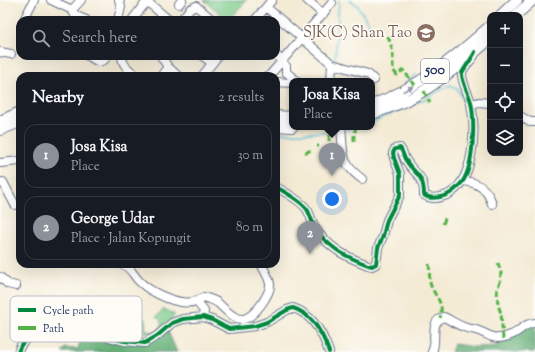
<!DOCTYPE html>
<meta charset="utf-8">
<style>
body{margin:0;font-family:"Sorts Mill Goudy",serif;background:#242831;color:#f1f3f6}
.controls{position:absolute;right:12px;top:12px;display:grid;overflow:hidden;border-radius:8px;box-shadow:0 4px 16px #0002}
.controls button{width:36px;height:36px;display:grid;place-items:center;padding:0;border:0;border-bottom:1px solid #363941;background:#171b24;color:#f1f3f6;font:20px sans-serif}
.you{position:absolute;left:332px;top:199px;width:14px;height:14px;margin:-10px;border:3px solid #fff;border-radius:50%;background:#1a73e8;box-shadow:0 0 0 6px #1a73e833}
.badge{display:grid;place-items:center;width:26px;height:26px;border-radius:50%;background:#8c9099;color:#fff;font-size:13px;font-weight:700}
.pin{position:absolute;translate:-50% -33px;filter:drop-shadow(0 1px 2px #0008)}
.pin::after{content:'';position:absolute;top:21px;width:14px;height:12px;background:inherit;clip-path:polygon(0 0,100% 0,50% 100%)}
.popup{position:absolute;left:289px;top:78px;width:86px;height:52px;box-sizing:border-box;display:grid;place-content:center;border-radius:8px;background:#171b24;filter:drop-shadow(0 1px 3px #0005);font-size:13px;white-space:nowrap;color:#9ea1a6}
.popup b{font-size:15px;color:#f1f3f6}
.popup::after{content:'';position:absolute;left:50%;top:100%;margin-left:-8px;border:8px solid transparent;border-top-color:#171b24}
.list{margin:0;padding:0;list-style:none}
h2{display:flex;justify-content:space-between;align-items:center;height:52px;margin:0;padding:0 16px;font-size:17px}
h2 small{font-size:13px;font-weight:400;color:#9ea1a6}
.list li{display:grid;grid-template-columns:26px 1fr auto;gap:12px;align-items:center;box-sizing:border-box;height:64px;margin:0 8px 8px;padding:0 8px;border:1px solid #363941;border-radius:12px}
.list b{display:block;font-size:15px;white-space:nowrap}
.list p{margin:0;font-size:13px;white-space:nowrap;color:#9ea1a6}
.list em{font-size:13px;font-style:normal;color:#9ea1a6}
.icon{flex:none;width:22px;height:22px;fill:none;stroke:currentColor;stroke-width:2;stroke-linecap:round;stroke-linejoin:round}
.map{position:relative;flex:none;width:535px;height:352px;overflow:hidden}
.search{position:absolute;background:#171b24;box-shadow:0 4px 16px #0002;left:16px;top:16px;width:264px;height:44px;display:flex;align-items:center;gap:10px;box-sizing:border-box;padding:0 14px;border-radius:12px;color:#9ea1a6;font-size:15px}
.panel{position:absolute;background:#171b24;box-shadow:0 4px 16px #0002;left:16px;top:72px;width:264px;height:196px;border-radius:12px}
.map>svg:first-child{display:block}
</style>
<div class="map">
<svg width="535" height="352" viewBox="0 0 535 352">
<rect width="100%" height="100%" fill="#fdfcf7"/>
<filter id="ink" filterUnits="userSpaceOnUse"><feTurbulence type="fractalNoise" baseFrequency=".025" numOctaves="2"/><feDisplacementMap in="SourceGraphic" scale="8" xChannelSelector="R" yChannelSelector="G"/><feConvolveMatrix kernelMatrix="1 2 1 2 8 2 1 2 1" color-interpolation-filters="sRGB"/></filter>
<filter id="wash" filterUnits="userSpaceOnUse"><feTurbulence type="fractalNoise" baseFrequency=".012" numOctaves="4" result="noise"/><feDisplacementMap in="SourceGraphic" scale="16" xChannelSelector="R" yChannelSelector="G"/><feGaussianBlur stdDeviation="0.9" result="paint"/><feColorMatrix in="noise" values="0 0 0 0 0 0 0 0 0 0 0 0 0 0 0 0 0 1.4 0 .05"/><feComposite in="paint" operator="in"/></filter>
<g filter="url(#wash)">
<rect width="100%" height="100%" fill="#f4ebd5"/>
<!-- green -->
<path fill="#7ecd8d" stroke="#4c7e76" d="M204,0H247L228,20Z
M164,309L174,314V316C171,320 168,323 165,326C150,339 142,332 127,323L129,320L123,316L125,312L130,315L132,312L146,320L145,327L148,331L156,332C162,328 164,321 156,317Z"/>
<!-- forest -->
<path fill="#66b078" stroke="#40706b" d="M535,321V352H451L454,344L474,347L497,346L503,336Z
M167,329L177,352H62L65,348L78,349L82,334L98,335V339L109,342L110,339L139,344Z"/>
<g fill="none" stroke-linecap="round" stroke-linejoin="round">
<!-- stream -->
<path stroke="#5abfd8" stroke-width="1.5" d="M349,0L357,5L373,30
M335,60L339,0
M404,84L417,74
M372,122L425,99L450,85L458,90L464,102
M345,130L358,127
M276,133H308L337,131"/>
</g>
</g>
<g filter="url(#ink)">
<g fill="none" stroke-linecap="round" stroke-linejoin="round">
<defs>
<path id="minor" d="M51,0L72,10L81,0
M307,0L323,14
M179,4L182,0
M266,7L332,64L331,81
M72,10L76,16L74,20
M76,16L86,20
M24,20L34,0
M118,20L121,7L119,0
M132,20L143,6L147,3L150,4L169,20
M181,20L190,9L196,6L213,20
M255,20L272,0
M0,52L11,54
M276,55L286,66V72L297,81
M88,56L99,62L104,60L107,56
M122,56C122,66 130,70 137,76
M161,56L168,67L178,76
M203,56L212,63
M332,64L368,74L374,80
M161,76L168,67
M202,76L218,56
M269,76L332,3
M276,82L292,83
M472,104L479,102L490,103
M520,116L530,122H535
M341,127C344,153 339,162 362,179
M0,163L20,161
M463,181C477,182 488,189 492,204
M0,183L3,182L15,205
M276,187C285,192 304,203 308,211C312,219 313,227 319,234C336,252 345,256 368,265L372,266L376,264L378,248L383,236L387,220L400,195V174L394,158L393,153L395,149L400,148C403,151 403,155 405,159C414,175 424,173 424,195C431,200 439,198 447,195C475,182 476,129 471,103C469,94 461,82 462,73C463,67 471,61 474,56
M122,264C130,266 133,275 139,281C151,293 181,307 196,301L204,311L203,317
M0,277L8,284L16,286
M196,301L204,297C209,299 214,300 218,303C225,309 232,318 241,319C252,321 271,294 270,284C269,277 264,270 261,264
M18,352L21,345L42,323L74,331L98,334L124,341L145,343L157,336L172,323L183,319L203,317L212,320L229,329L246,327L255,326L267,322L287,310L293,308C312,314 323,334 329,352
M432,352C438,341 428,321 444,317C452,321 459,326 467,328C470,329 473,329 476,330C492,335 492,342 511,335C520,332 524,323 535,323"/>
<path id="major" d="M501,15L517,0
M516,15L533,0
M372,105C419,87 453,59 490,26
M372,114C391,107 411,100 428,88C449,74 471,56 490,39
M276,116L292,117
M0,121L20,112
M276,126L292,127
M0,130L20,122"/>
</defs>
<!-- minor casing -->
<use href="#minor" stroke="#677188" stroke-width="10"/>
<!-- major casing -->
<use href="#major" stroke="#677188" stroke-width="12"/>
<!-- minor -->
<use href="#minor" stroke="#fff" stroke-width="8"/>
<!-- major -->
<use href="#major" stroke="#fff" stroke-width="10"/>
<!-- quiet -->
<path stroke="#55b248" stroke-width="3" stroke-dasharray="6 3" stroke-linecap="butt" d="M388,36L393,52V70L397,75L403,70L415,85
M424,91L430,103
M329,141L330,127
M354,141V135L356,127
M317,146H319
M306,154L307,152L311,150
M443,224L446,216
M498,263L501,273L500,282L497,289L498,305L501,313L503,339
M429,264C430,270 429,277 430,283C434,297 445,301 440,318"/>
<defs>
<path id="cycleway" d="M276,187C285,192 304,203 308,211C312,219 313,227 319,234C336,252 345,256 368,265L372,266L376,264L378,248L383,236L387,220L400,195V174L394,158L393,153L395,149L400,148C403,151 403,155 405,159C414,175 424,173 424,195C431,200 439,198 447,195C453,192 459,186 463,181C474,164 475,121 471,102C469,94 461,80 462,73C463,70 473,57 475,52
M18,352L21,345L42,323L74,331L98,334L124,341L145,343L157,336L172,323L183,319L203,317L212,320L229,329L246,327L255,326L267,322L287,310L293,308C312,314 323,334 329,352"/>
</defs>
<!-- cycleway casing -->
<use href="#cycleway" stroke="#fdfcf7" stroke-width="6"/>
<!-- cycleway -->
<use href="#cycleway" stroke="#00873e" stroke-width="4"/>
</g>
<!-- one-way arrows -->
<defs><path id="oneway-solid" d="M-6-.8H1V-3.2L6.5 0L1 3.2V.8H-6Z"/></defs>
<use fill="#8d97ae" href="#oneway-solid" transform="translate(408 89) rotate(-27)"/>
</g>
<!-- icons -->
<defs>
<symbol id="school-disc" viewBox="-11 -11 22 22"><circle r="9.5" fill="#8d6e63" stroke="#fdfcf7"/><path d="M0-5L7-2L0 1L-7-2ZM-4 1L0 2.5L4 1V4Q0 6-4 4Z" fill="#fff"/></symbol>
</defs>
<g fill-rule="evenodd">
<use href="#school-disc" x="415" y="22" width="22" height="22"/>
</g>
<g text-anchor="middle" dominant-baseline="central" stroke-width="3" stroke-linejoin="round" paint-order="stroke">
<!-- shield labels -->
<rect fill="#fdfcf7" stroke="#5f6c8c" stroke-width="1" x="421" y="59" width="28" height="24" rx="3"/>
<g font-size="14" font-weight="bold" fill="#1b2f5e">
<text x="435" y="71">500</text>
</g>
<!-- education labels -->
<g font-size="15" fill="#785e54" stroke="#fdfcf7" text-anchor="end">
<text x="412" y="33">SJK(C) Shan Tao</text>
</g>
</g>
<!-- legend -->
<rect x="10" y="296" width="132" height="46" rx="6" fill="#fdfcf7" stroke="#b9bec9" stroke-width="1"/>
<rect x="18" y="308" width="18" height="4" fill="#00873e"/>
<rect x="18" y="326" width="18" height="4" fill="#55b248"/>
<g font-size="11" fill="#1b2f5e">
<text x="43" y="314">Cycle path</text>
<text x="43" y="332">Path</text>
</g>
</svg>
<div class="controls">
<button>+</button>
<button>−</button>
<button><svg class="icon" aria-label="locate" viewBox="0 0 24 24"><circle cx="12" cy="12" r="6"/><path d="M12 2v4M12 18v4M2 12h4M18 12h4"/></svg></button>
<button><svg class="icon" aria-label="layers" viewBox="0 0 24 24"><path d="M12 4l9 5-9 5-9-5zM3 14l9 5 9-5"/></svg></button>
</div>
<div class="you"></div>
<div class="pin badge" style="left:332px;top:176px">1</div>
<div class="popup"><b>Josa Kisa</b>Place</div>
<div class="pin badge" style="left:310px;top:254px">2</div>
<div class="search"><svg class="icon" aria-label="search" viewBox="0 0 24 24"><circle cx="10" cy="10" r="6"/><path d="M15 15l6 6"/></svg>Search here</div>
<section class="panel">
<h2>Nearby<small>2 results</small></h2>
<ul class="list">
<li><span class="badge">1</span><div><b>Josa Kisa</b><p>Place</p></div><em>30 m</em></li>
<li><span class="badge">2</span><div><b>George Udar</b><p>Place · Jalan Kopungit</p></div><em>80 m</em></li>
</ul>
</section>
</div>
